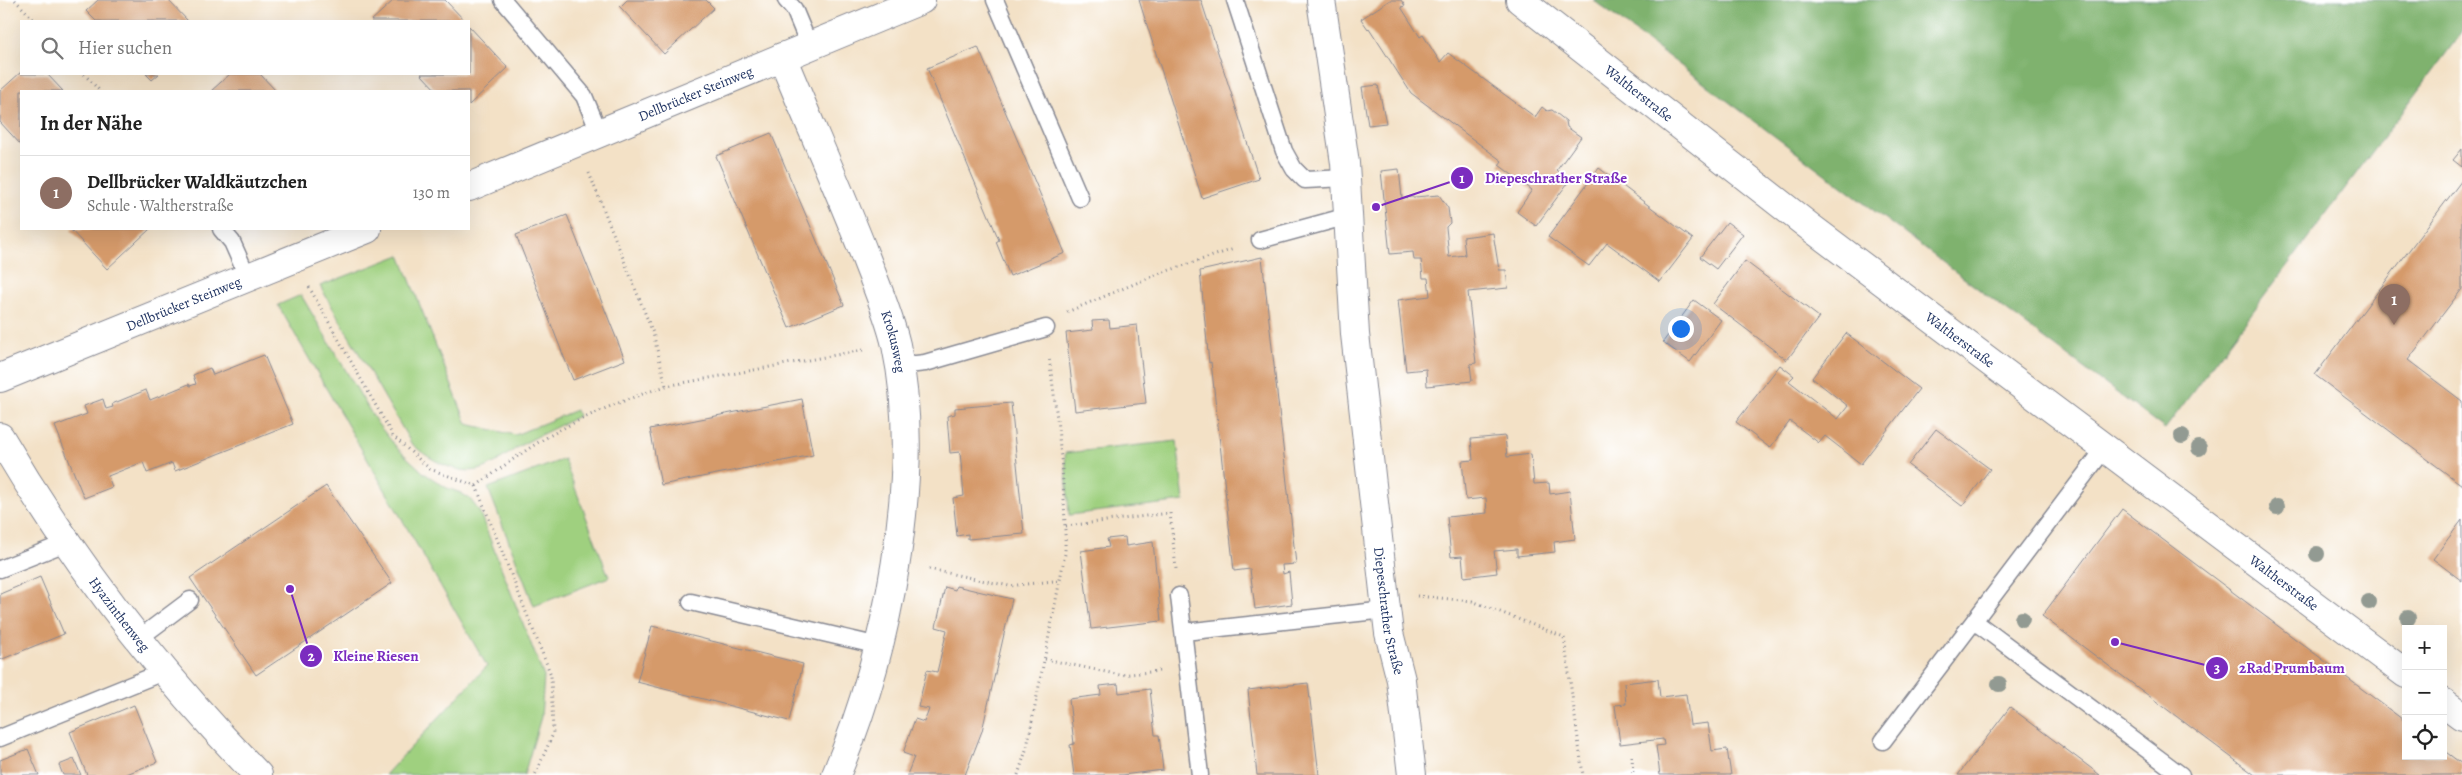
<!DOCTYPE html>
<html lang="de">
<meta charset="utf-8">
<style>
body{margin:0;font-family:Alegreya,serif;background:#f2f2f2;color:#222}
.controls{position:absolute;right:15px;bottom:15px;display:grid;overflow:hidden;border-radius:0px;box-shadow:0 5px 20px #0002}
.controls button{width:45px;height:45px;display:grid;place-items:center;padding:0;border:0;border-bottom:1px solid #e0e0e0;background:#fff;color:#222;font:25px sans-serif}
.you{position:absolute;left:1680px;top:328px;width:18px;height:18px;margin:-12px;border:4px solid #fff;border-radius:50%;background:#1a73e8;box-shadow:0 0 0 8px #1a73e833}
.badge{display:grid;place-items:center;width:32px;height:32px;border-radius:50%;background:#db2777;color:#fff;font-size:16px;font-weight:700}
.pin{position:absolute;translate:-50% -41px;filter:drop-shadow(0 1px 2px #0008)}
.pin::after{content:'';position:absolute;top:26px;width:18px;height:15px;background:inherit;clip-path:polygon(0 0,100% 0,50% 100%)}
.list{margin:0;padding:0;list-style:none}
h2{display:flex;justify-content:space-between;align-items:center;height:65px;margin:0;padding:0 20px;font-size:21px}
h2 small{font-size:16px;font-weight:400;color:#767676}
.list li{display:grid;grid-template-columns:32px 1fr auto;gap:15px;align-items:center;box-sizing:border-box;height:75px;padding:0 20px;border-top:1px solid #e0e0e0}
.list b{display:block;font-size:19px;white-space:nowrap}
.list p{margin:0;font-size:16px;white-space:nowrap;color:#767676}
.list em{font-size:16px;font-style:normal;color:#767676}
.icon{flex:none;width:28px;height:28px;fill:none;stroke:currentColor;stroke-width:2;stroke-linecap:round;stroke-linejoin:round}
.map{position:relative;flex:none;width:2462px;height:775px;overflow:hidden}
.search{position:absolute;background:#fff;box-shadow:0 5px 20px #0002;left:20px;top:20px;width:450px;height:55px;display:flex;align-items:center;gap:12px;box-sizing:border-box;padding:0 18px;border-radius:0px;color:#767676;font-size:19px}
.panel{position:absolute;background:#fff;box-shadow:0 5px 20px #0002;left:20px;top:90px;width:450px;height:140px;border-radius:0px}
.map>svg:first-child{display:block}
</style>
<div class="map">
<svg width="2462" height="775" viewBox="0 0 2462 775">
<rect width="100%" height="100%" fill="#fff"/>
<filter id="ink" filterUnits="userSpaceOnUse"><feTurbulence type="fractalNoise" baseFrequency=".02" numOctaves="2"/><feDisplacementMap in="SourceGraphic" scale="10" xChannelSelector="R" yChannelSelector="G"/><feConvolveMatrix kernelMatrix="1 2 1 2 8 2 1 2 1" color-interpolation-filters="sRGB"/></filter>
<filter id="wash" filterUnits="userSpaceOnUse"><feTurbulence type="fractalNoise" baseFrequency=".0096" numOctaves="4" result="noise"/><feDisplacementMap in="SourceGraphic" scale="20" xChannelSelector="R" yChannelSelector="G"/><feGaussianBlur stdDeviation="1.12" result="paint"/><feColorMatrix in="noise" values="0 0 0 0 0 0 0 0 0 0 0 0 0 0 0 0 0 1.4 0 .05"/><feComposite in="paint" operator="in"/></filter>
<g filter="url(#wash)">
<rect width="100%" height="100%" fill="#f3e1c6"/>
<!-- green -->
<path fill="#9fd07f" stroke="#5d806e" d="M400,255L467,424L515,435L576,410L578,416C560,426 541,434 523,444C511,451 500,461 487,467C462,479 429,460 411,443L320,286Z
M301,295L377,423L398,449L424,473L447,488L461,493L470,499L479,511L544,677L541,717L524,775H385L487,666L278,305Z
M1177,441L1184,501L1069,515L1065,453Z
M564,459L609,577L534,606L488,488Z"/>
<!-- forest -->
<path fill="#7fb26e" stroke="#4d7066" d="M1593,0H2462V32L2165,429Z"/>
<g id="blocks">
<!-- building -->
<path fill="#d59a6a" d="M98,0H168L188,21H96L86,11Z
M394,0H445L465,21H371Z
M627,0H706L714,8L664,54L620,7Z
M1139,0H1201L1259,179L1202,198Z
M1390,0H1401L1405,6L1401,7L1420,37L1423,35L1440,62L1448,53L1535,117L1542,107L1547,111L1552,110L1566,121L1567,127L1581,137L1557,170L1570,180L1536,226L1517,212L1532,190L1499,165L1502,161L1411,93L1369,28L1368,29L1361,19Z
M469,26L508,68L469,105V91H437L421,74H469Z
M978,47L1065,253L1010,276L996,242L999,240L927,68Z
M21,72V74H47L63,91H21V145L0,122V91Z
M146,74H159L152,80Z
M230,74H260L276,91H211Z
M1378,85L1386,123L1368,125L1362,87Z
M771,133L844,305L789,328L716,156Z
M2462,149V167L2453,160Z
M1599,168L1693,239L1660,282L1607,243L1589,266L1548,237Z
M1399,169L1402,198L1439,195L1448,208L1450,223L1446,227L1449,257L1465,255L1463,237L1493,233L1499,270H1506L1508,288L1468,292L1476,363L1470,364L1472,381L1427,386L1426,369L1406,371L1398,300L1430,296L1428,278H1423L1421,260H1414L1413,252L1390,254L1381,171Z
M2462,180V289L2408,360L2462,401V485L2315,375Z
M567,215L625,360L573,380L516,235Z
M1727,222L1743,234L1716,269L1700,257Z
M70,229H150L107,269Z
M1262,257L1296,564L1282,565L1283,574L1289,572L1292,604L1255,609L1250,569L1234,571L1211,362L1209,363L1200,271Z
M1745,261L1819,317L1787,360L1713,304Z
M1694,300L1721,320L1690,362L1663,342Z
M1109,320L1110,328L1137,325L1146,403L1075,411L1066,333L1093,330L1092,321Z
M1846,333L1919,389L1861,464L1825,436L1819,443L1790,421L1770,448L1736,422L1780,365L1794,376L1789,381L1838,419L1848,406L1812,378Z
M264,355L293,424L175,471L172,463L147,473L143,462L108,476L112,487L84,498L55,426L87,414L84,406L103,399L106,409L113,407L112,404L146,390L150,400L189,384L190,386L196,384L193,375L210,368L213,375Z
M802,399L813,455L661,485L650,429Z
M1011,403L1024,534L968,539V534L957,536L953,498L964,496L960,452L950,453L947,416L955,414V408Z
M1936,429L1990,469L1962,506L1908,465Z
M1505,436L1507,457L1531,454L1534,484L1549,483L1550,494L1570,491L1575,539L1554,542L1555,552L1517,556V549L1494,551L1497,573L1464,577L1462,556L1451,557L1447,517L1487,513L1486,498L1466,500L1462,461L1473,460L1471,439Z
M326,486L392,583L256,675L190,578Z
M2122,509L2406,722V756H2443V750L2462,764V775H2255L2042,616Z
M2462,520V581L2433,559Z
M1125,537L1126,546L1153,542L1161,621L1091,629L1081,551L1109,547L1107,539Z
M40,577L64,634L0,660V594Z
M956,586L1012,599L982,731L965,775H907L914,757L903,753L915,719L924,722L927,715L929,709L918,707L927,670L937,672L947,630L936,627L945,587L955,590Z
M652,626L803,664L789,721L637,682Z
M1658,679L1660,697L1686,694L1690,725L1708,723L1712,751L1727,749L1731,775H1660L1656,746L1664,745L1663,739L1620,744L1615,705L1626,704L1624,683Z
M1308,683L1319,775H1257L1248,690Z
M1118,684L1119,693L1150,689L1155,735H1159L1163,770L1122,775H1074L1070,745L1074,744L1069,699L1101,695L1100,686Z
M134,705L157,762L124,775H87L70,732Z
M2010,707L2100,775H1958Z
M28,749L39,775H0V760Z
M74,759L81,775H63L59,765Z"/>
</g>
</g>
<g filter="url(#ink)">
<use href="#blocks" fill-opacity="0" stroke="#878892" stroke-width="1"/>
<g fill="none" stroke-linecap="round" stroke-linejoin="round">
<defs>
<path id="lane" d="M503,0L584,96L599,132
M786,0L794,9L809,45
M995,0L1080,198
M1235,0L1284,151L1294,169L1305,180L1346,178
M221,229L232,242L248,278
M1260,240L1348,216
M899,366L925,363L1046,328
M2105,448L1974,621L2181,775
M0,569L68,542
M1179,596L1200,775
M691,602L879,646
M1184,632L1386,610
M138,639L190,600
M0,738L163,672
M1883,741L1974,621"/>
<g id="street">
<path id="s1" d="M782,57C809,123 839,189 865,256C876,285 889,315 896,345C924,475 887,654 836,775"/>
<path id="s2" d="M469,187L921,0"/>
<path id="s3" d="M0,378L367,229"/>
<path id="s4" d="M0,437C72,560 159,673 258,775"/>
</g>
<g id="secondary">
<path id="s5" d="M1321,0L1345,163L1355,334L1385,600L1389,633L1401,680L1412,775"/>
<path id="s6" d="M1520,0L1810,227L2406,674"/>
<path d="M2443,702L2462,716"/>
</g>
</defs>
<!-- lane casing -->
<use href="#lane" stroke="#878892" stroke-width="19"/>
<!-- street casing -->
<use href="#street" stroke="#878892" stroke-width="30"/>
<!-- secondary casing -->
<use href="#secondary" stroke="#878892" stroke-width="30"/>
<!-- path -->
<path stroke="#878892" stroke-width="3" stroke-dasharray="1 4" stroke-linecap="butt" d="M15,0L35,21
M84,74L100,91
M589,173L653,333L666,386
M309,287L393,436L430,469L476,486C500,469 523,451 549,436C586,415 626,399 666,386L863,350
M1067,312L1158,274L1234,249
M476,486L551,675L553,734L535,775
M1066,526L1170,513L1176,569
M929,569L1009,586L1062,580
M1417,596L1472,601L1564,637L1583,775
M1045,659L1120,675L1160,671
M1632,756L1633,775
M1018,775L1027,747L1065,554C1066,488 1058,422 1049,357"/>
<!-- lane -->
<use href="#lane" stroke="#fff" stroke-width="16"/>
<!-- street -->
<use href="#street" stroke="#fff" stroke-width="28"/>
<!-- secondary -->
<use href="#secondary" stroke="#fff" stroke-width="28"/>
</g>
<!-- trees -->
<g fill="#929a92">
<circle cx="2182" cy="436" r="8"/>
<circle cx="2199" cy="448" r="8"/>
<circle cx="2277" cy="507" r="8"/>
<circle cx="2317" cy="554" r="8"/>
<circle cx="2369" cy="602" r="8"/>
<circle cx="2408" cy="618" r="8"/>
<circle cx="2022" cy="619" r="8"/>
<circle cx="1999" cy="684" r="8"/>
</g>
</g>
<g text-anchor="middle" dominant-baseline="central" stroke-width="4" stroke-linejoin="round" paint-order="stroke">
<!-- street labels -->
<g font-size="14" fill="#1b2f5e" stroke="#fff">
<text stroke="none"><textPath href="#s2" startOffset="245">Dellbrücker Steinweg</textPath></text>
<text stroke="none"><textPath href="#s6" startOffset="151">Waltherstraße</textPath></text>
<text stroke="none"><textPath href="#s3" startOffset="198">Dellbrücker Steinweg</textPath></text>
<text stroke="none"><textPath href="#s6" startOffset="556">Waltherstraße</textPath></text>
<text stroke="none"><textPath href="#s1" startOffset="306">Krokusweg</textPath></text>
<text stroke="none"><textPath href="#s6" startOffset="961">Waltherstraße</textPath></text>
<text stroke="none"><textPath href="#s5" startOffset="615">Diepeschrather Straße</textPath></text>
<text stroke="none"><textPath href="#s4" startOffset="214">Hyazinthenweg</textPath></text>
</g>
</g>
<!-- callouts -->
<path fill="none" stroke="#7b2cbf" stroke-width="2" d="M1376 207L1462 178M290 589L311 656M2115 642L2217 668"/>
<g fill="#7b2cbf" stroke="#fff" stroke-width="2">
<circle cx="1376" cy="207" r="5"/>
<circle cx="290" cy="589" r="5"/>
<circle cx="2115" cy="642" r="5"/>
<circle cx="1462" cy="178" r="12"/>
<circle cx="311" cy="656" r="12"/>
<circle cx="2217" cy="668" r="12"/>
</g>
<g font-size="15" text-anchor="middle" font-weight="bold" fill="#fff">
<text x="1462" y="183">1</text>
<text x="311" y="661">2</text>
<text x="2217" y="673">3</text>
</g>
<g font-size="15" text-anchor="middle" font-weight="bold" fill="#7b2cbf" stroke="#fff" stroke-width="4" stroke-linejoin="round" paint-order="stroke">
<text x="1556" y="183">Diepeschrather Straße</text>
<text x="376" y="661">Kleine Riesen</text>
<text x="2292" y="673">2Rad Prumbaum</text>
</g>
</svg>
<div class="controls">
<button>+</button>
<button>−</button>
<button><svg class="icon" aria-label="locate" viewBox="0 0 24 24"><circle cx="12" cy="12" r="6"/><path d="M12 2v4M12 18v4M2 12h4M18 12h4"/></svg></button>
</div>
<div class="you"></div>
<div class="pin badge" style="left:2394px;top:325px;background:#8d6e63">1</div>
<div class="search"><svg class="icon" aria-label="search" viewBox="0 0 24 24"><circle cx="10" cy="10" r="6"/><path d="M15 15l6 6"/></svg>Hier suchen</div>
<section class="panel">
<h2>In der Nähe<small></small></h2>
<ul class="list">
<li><span class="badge" style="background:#8d6e63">1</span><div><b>Dellbrücker Waldkäutzchen</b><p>Schule · Waltherstraße</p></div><em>130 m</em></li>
</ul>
</section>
</div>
